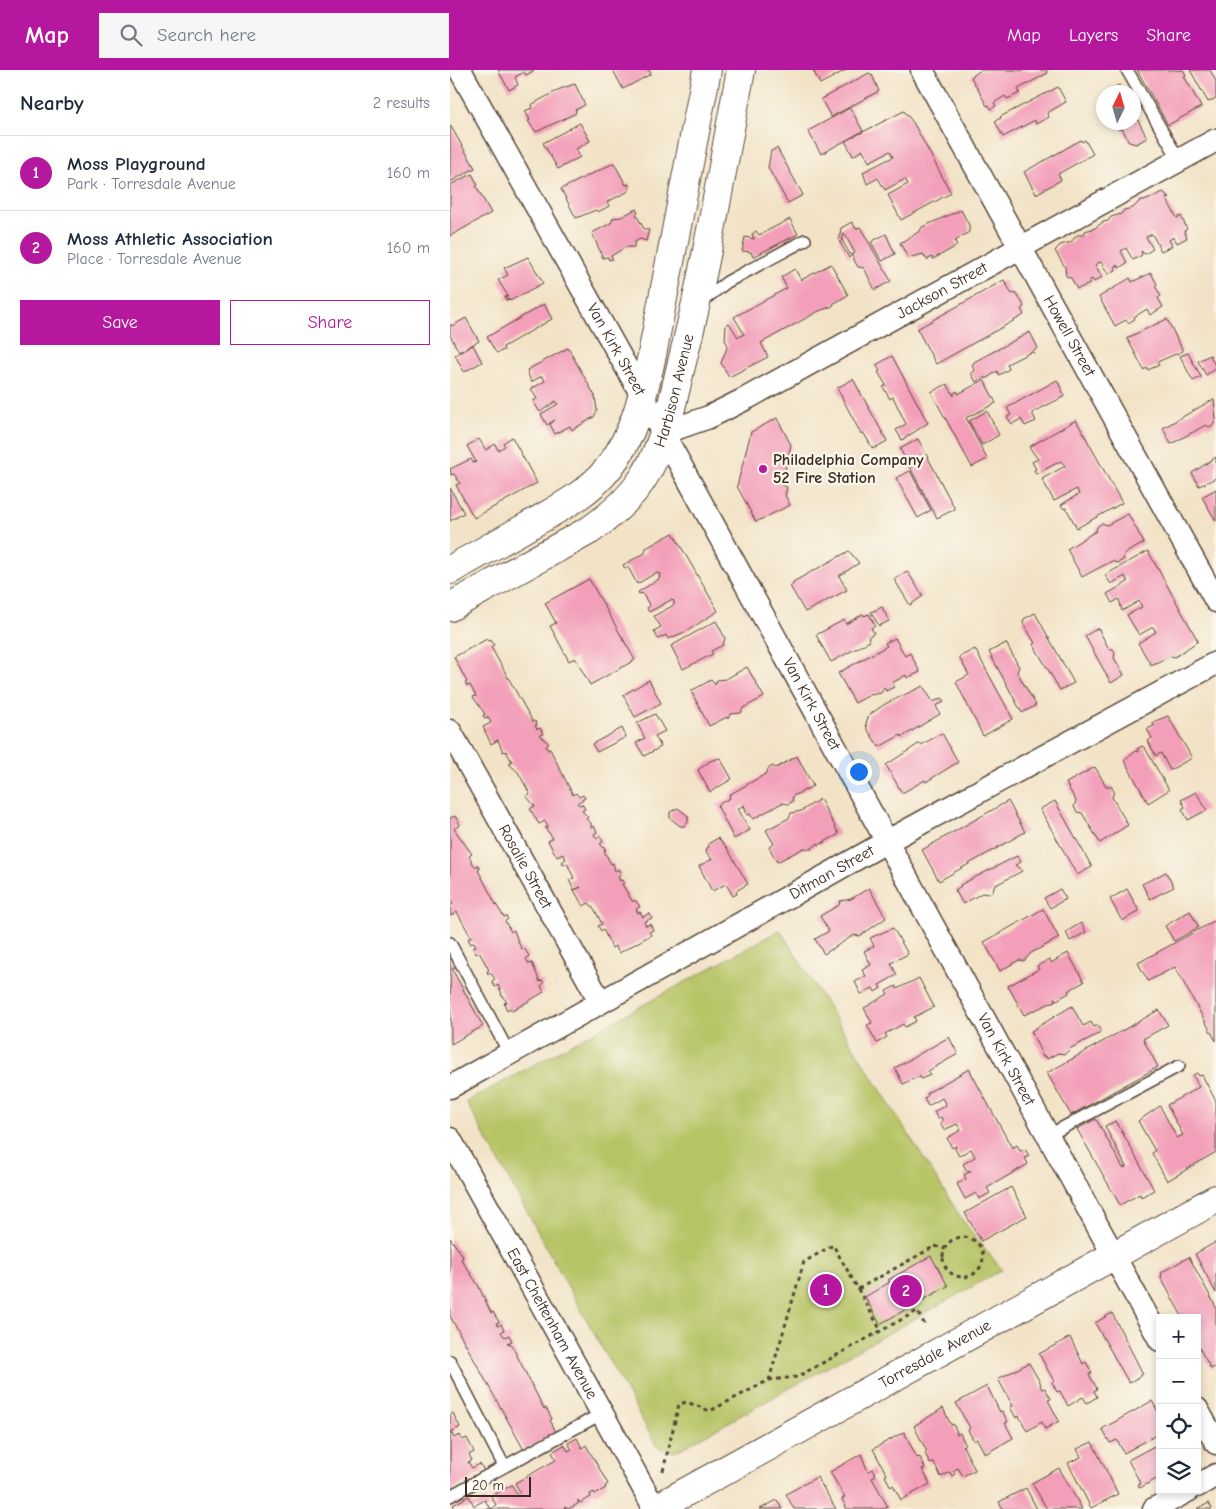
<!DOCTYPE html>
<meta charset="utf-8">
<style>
body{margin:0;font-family:"Comic Neue",sans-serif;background:#f6f6f7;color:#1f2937}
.controls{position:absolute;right:15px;bottom:15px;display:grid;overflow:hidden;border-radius:0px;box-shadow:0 2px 8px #0003}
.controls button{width:45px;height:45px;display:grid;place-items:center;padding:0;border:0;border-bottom:1px solid #e0e1e3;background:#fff;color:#1f2937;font:25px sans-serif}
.compass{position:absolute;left:646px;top:15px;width:45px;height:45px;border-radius:50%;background:#fff;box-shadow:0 2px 8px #0003;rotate:5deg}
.scale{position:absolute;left:15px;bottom:12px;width:66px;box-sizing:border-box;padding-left:5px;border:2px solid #3b2a1e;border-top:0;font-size:14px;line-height:18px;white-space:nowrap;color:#3b2a1e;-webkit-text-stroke:4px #fbf7ec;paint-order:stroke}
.you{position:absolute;left:408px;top:701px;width:18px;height:18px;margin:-12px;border:4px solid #fff;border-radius:50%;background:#1a73e8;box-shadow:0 0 0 8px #1a73e833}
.badge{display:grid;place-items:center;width:32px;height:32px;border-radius:50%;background:#b5179e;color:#fff;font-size:16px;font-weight:700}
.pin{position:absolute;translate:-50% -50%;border:2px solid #fff;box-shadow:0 1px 5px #0006}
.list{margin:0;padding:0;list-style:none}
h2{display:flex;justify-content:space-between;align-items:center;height:65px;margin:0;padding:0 20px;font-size:21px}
h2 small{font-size:16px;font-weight:400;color:#747a83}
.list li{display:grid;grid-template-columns:32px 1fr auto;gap:15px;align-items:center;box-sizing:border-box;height:75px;padding:0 20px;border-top:1px solid #e0e1e3}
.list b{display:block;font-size:19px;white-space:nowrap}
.list p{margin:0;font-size:16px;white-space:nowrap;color:#747a83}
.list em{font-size:16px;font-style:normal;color:#747a83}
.actions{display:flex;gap:10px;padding:15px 20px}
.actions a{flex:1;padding:11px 0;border:1px solid #b5179e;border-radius:0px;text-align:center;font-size:18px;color:#b5179e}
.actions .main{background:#b5179e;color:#fff}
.icon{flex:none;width:28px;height:28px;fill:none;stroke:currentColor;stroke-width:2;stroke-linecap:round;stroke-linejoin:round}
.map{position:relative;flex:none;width:766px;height:1439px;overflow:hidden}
header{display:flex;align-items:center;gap:30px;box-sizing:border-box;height:70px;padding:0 25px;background:#b5179e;color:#fff}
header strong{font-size:24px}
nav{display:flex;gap:28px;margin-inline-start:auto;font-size:18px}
.search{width:350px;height:45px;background:#f6f6f7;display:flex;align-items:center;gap:12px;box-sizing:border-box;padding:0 18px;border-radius:0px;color:#747a83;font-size:19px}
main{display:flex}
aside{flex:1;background:#fff}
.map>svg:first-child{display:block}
</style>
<header>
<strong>Map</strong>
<div class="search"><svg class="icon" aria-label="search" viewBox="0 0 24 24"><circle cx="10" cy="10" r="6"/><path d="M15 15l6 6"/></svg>Search here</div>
<nav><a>Map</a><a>Layers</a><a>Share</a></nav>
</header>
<main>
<aside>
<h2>Nearby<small>2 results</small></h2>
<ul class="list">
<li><span class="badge">1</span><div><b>Moss Playground</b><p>Park · Torresdale Avenue</p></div><em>160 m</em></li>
<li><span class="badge">2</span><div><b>Moss Athletic Association</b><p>Place · Torresdale Avenue</p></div><em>160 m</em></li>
</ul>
<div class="actions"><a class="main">Save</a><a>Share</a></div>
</aside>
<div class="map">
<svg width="766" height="1439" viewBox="0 0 766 1439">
<rect width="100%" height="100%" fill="#fbf7ec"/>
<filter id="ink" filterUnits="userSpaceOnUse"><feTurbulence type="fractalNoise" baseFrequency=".02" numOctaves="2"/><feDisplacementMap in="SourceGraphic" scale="10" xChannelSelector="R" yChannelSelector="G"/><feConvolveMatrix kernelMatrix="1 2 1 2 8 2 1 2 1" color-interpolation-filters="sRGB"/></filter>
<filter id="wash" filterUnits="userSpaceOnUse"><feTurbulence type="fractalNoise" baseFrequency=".0096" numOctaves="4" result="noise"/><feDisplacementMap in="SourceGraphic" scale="20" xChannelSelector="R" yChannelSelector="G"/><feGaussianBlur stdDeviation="1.12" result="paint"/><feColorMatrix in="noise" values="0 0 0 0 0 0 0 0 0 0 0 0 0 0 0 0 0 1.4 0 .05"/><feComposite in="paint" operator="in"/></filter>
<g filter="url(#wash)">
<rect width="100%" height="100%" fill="#f2e3c7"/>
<!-- green -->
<path fill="#b7c466" stroke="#797742" d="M330,860L513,1151L552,1200L225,1382L207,1377L16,1032Z"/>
<g id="blocks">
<!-- building -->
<path fill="#f39fb9" d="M48,0H85L76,5L74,2L65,7L68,15L59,20Z
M163,0H199L201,4L173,19Z
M363,0H396L370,14Z
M531,0H596L598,3L568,19L570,23L557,29L555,26L544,33L546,36L541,39L539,35L537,36L521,7Z
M687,0H733L736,5L734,6L751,37L718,55Z
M740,0H760L766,11V28L758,32Z
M419,3L422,5L429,21L381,47L371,29Z
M125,14L135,35L125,40L126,43L86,62L78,51L80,50L75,41L82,38L81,35L110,19Z
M669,15L673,22H656Z
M608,17L616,32L597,43L599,47L586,54L585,50L553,67L545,51L551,48L550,47Z
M400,38L413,61L371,84L358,61Z
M454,41L464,54L501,123L451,150L438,125L458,114L455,109L435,120L428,108L417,114L413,102L443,87L440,81L419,92L413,80L403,86L395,71Z
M684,42L697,68L686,74L679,72L672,58L669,60L665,52H684Z
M130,53L140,71L126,79L130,87L108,99L93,73Z
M0,55L25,98L0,112Z
M631,70L632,72L635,70L643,84L608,104L611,110L586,124L574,102Z
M327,78L353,125L338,133L318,98L321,81Z
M164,93L176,115L179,114V121L157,132L159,136L148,142L146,140L126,148L111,119Z
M22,104L28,115L26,116L41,143L0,166V115Z
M713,122L719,127L716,128L727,148L731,146L737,159L734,161L737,168L727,173L724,167L719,170L722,176L711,181L702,164L696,167L703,179L695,184L691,181L692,185L683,190L676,178L671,181L677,193L669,198L667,195L665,197L666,200L658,204L651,192L648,193L645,195L652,207L644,212L642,209L639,211L640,214L627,219L621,208L616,206L615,197L605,181L610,175L621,172L627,165H634L635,161L645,158L653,152L658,151L661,147L671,144L674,140L683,138L691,130H697Z
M186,139L188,143L186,144L194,159L199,160L196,171L190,169L185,172L184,177H176L161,186L163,189L159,190L158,187L153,188L142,163L161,153L163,148L171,147Z
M511,140L519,155V162L505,171L507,176L483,189L482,187L477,190L473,184L458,188L450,173L470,161L472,157Z
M340,149L348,164L303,187L301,182L292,181L295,167L304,169L302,164L306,161L309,165Z
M402,152L406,159L410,157L441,211L425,220L414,198L408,197L405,192L402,185L405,183L394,163L392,170L401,186L399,188L389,170L391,158Z
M436,164L445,184L432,191L421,172Z
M78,187L93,213L60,231L59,229L56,230L55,227L58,226L48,210L58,205L54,198Z
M381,194L398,225L383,234V236L369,241L311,273L318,287L279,307L271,293L278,275L275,270L276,255L279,253L288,267L291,266L294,264L284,247L337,218L331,207L345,199L351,210Z
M701,203L707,214L705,216L711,226L708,228L713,237L700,245L697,239L684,247L685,249L678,253L676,250L665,256L649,227L680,208L682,212Z
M554,210L562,224L565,223L572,232L574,237L571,239L574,245L486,294L467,259Z
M94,234L102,249L53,277L54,280L47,283L45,281L37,267Z
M16,248L29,271L9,282L0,265V254L2,256Z
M717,249L733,281L707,292L709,295L698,300L697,298L694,300L677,268Z
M580,262L588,278L583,281L585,283L581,282L557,294L559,299L549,305L547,301L536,309L535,307L526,312L521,303L525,301L522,296L524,292Z
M23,275L32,292L14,302L5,285Z
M118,278L145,326L147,341L144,347L122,360L120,356L105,364L100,354L105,350L97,355L91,344L108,334L106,331L90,342L83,331L87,329L81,319L95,311L92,306L81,312L77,300Z
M738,283L751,307L743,311L730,286Z
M760,285L766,298L756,305L748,291Z
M442,286L478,353L452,370L446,360L456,354L443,327L440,329L433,317L436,315L428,302L430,301L426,295Z
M403,309L437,371L423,379L413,362L411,364L387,318Z
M534,310L546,333L516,348L537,389L522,397L481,322L497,314L504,326V323L507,321L508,324Z
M607,310L615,326L582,343L586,351L575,356L571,349L562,354L557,347L561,345L557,338Z
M764,329L766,350L763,355L759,357L756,355L721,374L713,358Z
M537,341L549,365L532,375L519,351Z
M327,348L341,375L331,415L337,417L335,425L340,435L306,452L287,416L301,362Z
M626,350L672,433L627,458L616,438L614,439L611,435L629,424L627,419L604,431L592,409L615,396L611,391L586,404L584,400L586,399L582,392L588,389L579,377Z
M62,367L87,413L24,448L6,415L10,413L4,404L1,405L0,399L21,389L23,393L26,392L17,376L29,369L36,380L45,374L48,380L55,376L53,373Z
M468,369L505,439L487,448L450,379Z
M766,387V408L749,416L742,403Z
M460,401L481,440L468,448L446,408Z
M0,418L14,443L0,451Z
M766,419V451L752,427Z
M678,444L694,473L674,484L673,490L667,493L662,491L632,507L617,479L646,461L647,457L652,453L657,455Z
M223,463L268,541L237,561L218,569L216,565L208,569L204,561L211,557L204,546L224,535V531L221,530L199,542L197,538L200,536L192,523L189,524L188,522L209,509L210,504L206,503L187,514L178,497L175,499L173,495L195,483L196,478Z
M399,481L409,493L389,506L397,520L355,542L340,516L344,514L343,512Z
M698,481L748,571L725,587L721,586L701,595L688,573L706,562L703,557L689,565L677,545L692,537L689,531L672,541L669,529L662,533L657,524L678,512L675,506L661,514L655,505Z
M457,501L473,526L460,535L444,509Z
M139,509L185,590L140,615L125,588L119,591L100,556L106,553L95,533Z
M432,537L439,551L429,556L421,542Z
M585,543L624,613L610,620L583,574L585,573L573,553L574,549Z
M413,544L414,546L419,544L425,556L421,558L424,563L418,567L420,571L381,592L366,565L394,550L396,554Z
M266,551L275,568L273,575L261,581L263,584L233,599L221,576Z
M648,558L659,579H663L665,583L664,588L674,605L661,613L635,566Z
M445,568L455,586L460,583L470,602L457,608L456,605L442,613L444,617L436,621L434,617L431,623L420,625L405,633L388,603L437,576L435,573Z
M37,569L38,571L41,570L44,575L41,577L83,652L85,651L87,655L85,656L87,659L90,658L93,664L90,665L99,674L96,676L98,680L100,679L123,725L126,723L129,727L133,725L135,728L127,733L129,735L132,734L135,739L132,741L138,747L136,749L141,753V758L144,756L147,762L144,764L146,768L150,766L153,772L150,774L156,780L154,781L161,794L163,793L165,801L168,799L171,804L168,806L170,811L172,810L174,813L172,814L182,831H186L190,837L186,839L188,843L190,842L193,847L199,843L202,848L194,852L196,856L200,854L203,860L199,862L201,865L169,883L165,876L162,878L153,859L151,861L148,856L152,854L145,840L139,833L133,836L124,820L131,817L124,820L119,810L124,808L117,793L114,795L112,792L116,789L113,784L107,787L98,771L103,768L95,758L98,757L95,751L89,754L80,739L85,736L76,726L80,724L68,702L59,694L62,692L56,681L53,682L48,670L41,674L33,657L41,653L38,647L35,649L33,645L35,644L23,627L26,626L20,615L17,616L15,613L17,612L4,587Z
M556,573L569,597L567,602L586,635L572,643L539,582Z
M525,579L563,649L533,666L506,612L519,605L509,587Z
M297,597L314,627L293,638L291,643L281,644L278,649L277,647L259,656L241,621L261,610L265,615L267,610L276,609Z
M199,610L211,633L185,647L173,625Z
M473,616L483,632L492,628L494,632L486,636L490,644L452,667L451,665L429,677L417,659L416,653L419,645L435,634Z
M205,644L215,661L205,666L211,677L194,686L186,673L195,668L187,653Z
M718,646L742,688L720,700L711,683L706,686L698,671L702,668L697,659L704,656L703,652Z
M172,658L176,667L147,682L142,674Z
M492,663L508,692L476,712L475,710L452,723L436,695L470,673L471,675Z
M692,676L695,678L719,720L698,733L674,690L686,681L689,682L687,679Z
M347,686L363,716L343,726L342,732L338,734L332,733L303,749L300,744L297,745L294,735L288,739L300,760L284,769L267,735L280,728L279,725L317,703L318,699L322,696L326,698Z
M270,688L282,709L260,722L248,700L260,691Z
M645,697L656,716H661L664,721L662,727L678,755L650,773L632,743L627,742L624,737L626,731L616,713Z
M746,722L757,740L738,750L732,739L735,737L731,730Z
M370,729L389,764L369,775L368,773L361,779L354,778L327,792L319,777L324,774L316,760L339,748L341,743L351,741Z
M558,731L575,762L489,811L472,780Z
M605,731L642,797L627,805L590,739Z
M228,738L238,746V752L235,756H230L220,748V742Z
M5,746L10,755L4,759L22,784L19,786L25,797L28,795L30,799L28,800L45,833L54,847L56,846L58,849L55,851L61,862L64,860L68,872L72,879L74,878L79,886L76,889L79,894L82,893L90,912L92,910L94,913L91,916L94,922L62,941L60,938L57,940L54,933L57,932L51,925L52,924L48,915L45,917L42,911L45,909L40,902L38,904L37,901L39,900L29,882L26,884L23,878L26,876L24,872L21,874L18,869L21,867L7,842L0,846V836L3,834L0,828V748Z
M268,768L277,778L298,814L286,821L287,824L283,826L276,814L262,821L249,796L262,789L256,782L257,778L259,777L258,774Z
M567,786L571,792L565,795L572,801L544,816L543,821L538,824L532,823L513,834L505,820L511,816L510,815Z
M716,802L724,817L700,829L692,814Z
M419,818L436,848L410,866L404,865L374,884L365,869L379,861L370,846L389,835L390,831L401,829Z
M610,819L616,829L600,838L594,828Z
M677,819L689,841L672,851L660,829Z
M593,839L609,868L581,883L574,891L569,890L550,901L534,872Z
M740,841L749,857L724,871L715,856Z
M766,850V971L725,897L698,911L688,893Z
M631,853L636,862L620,871L616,862Z
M443,858L458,884L441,893L447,905L429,915L431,918L425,922L423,918L411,924L405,912L416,906L412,900L421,895L414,881L424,876L420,868Z
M618,883L634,912L618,921L619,923L607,930L604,928L605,931L574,945L558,916L589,899L587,896L600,889L601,893Z
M5,886L10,895L2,899L33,956L1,974L0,889Z
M469,908L484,937L464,947L466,951L455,957L453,954L435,964L437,967L427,973L417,955L422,953L414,938L438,924L436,921L446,916L447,919Z
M622,936L633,956L641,952L644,957L648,955L651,960L648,964L621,978L615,984L608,983L597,989L595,986L593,987L581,961Z
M709,940L718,955L693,969L708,997L621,1045L597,1003Z
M499,967L508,984L478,1001L480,1005L471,1009L470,1006L453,1014L445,998Z
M519,999L562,1078L567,1075L570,1081L575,1079L579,1086L575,1088L578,1094L537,1118L540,1123L529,1129L526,1123L515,1129L507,1114L516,1109L514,1105L521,1101H517L513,1094L525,1087L521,1079L509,1086L505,1079L506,1076L502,1078L497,1068L511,1060L507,1054L494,1060L490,1053L493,1051L491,1047L488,1049L484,1042L496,1035L492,1028L478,1036L474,1029L478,1025L477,1023Z
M747,1003L749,1006L752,1005L766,1031V1082L717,1111L702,1083L705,1081L688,1051L710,1036L727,1068L733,1065L717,1035L749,1017L743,1005Z
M646,1049L673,1098L676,1097L655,1056L666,1051L704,1120L691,1127L690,1124L670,1135L627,1059Z
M561,1117L577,1146L531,1171L515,1143Z
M0,1168L11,1183L13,1188L11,1189L28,1215L41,1243L43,1242L49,1252L46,1253L48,1256L51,1254L54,1260L51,1262L53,1265L55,1267L59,1265L62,1271L57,1273L61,1274L94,1339L96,1338L102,1349L100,1350L106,1362L74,1380L0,1246Z
M766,1172V1223L745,1184Z
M481,1186L498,1216L430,1254L415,1227L440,1212L438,1210Z
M739,1187L766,1237V1296L761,1299L747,1274V1248H733L711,1208L712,1202Z
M662,1243L693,1304L679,1313L645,1253Z
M620,1267L633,1294L636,1292L642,1303L639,1304L647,1319L644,1321L647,1327L637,1333L633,1327L618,1336L610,1321L607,1322L602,1312L604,1311L589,1284Z
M579,1293L591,1314L590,1315L592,1319L595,1318L601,1329L598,1330L609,1351L595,1359L592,1352L577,1361L569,1346L566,1348L560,1337L563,1336L548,1309Z
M537,1316L550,1342L552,1341L558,1352L555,1353L563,1368L535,1384L527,1369L524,1371L518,1360L520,1358L506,1333Z
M702,1331L710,1345V1363L674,1383L667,1370L660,1373L652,1359Z
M493,1338L501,1355L503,1354L506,1360L507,1365L510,1363L515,1374L513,1376L525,1400L513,1406L508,1398L503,1401L505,1404L502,1406L500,1402L491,1407L484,1392L480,1394L475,1383L477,1382L464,1356Z
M3,1343L10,1357L1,1362L4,1368L10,1365L12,1370L17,1368L24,1382L19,1385L22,1390L18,1392L22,1398L30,1394L34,1401L0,1421V1345Z
M454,1362L467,1388L470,1387L475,1398L472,1399L480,1414L451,1430L443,1415L441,1417L435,1406L437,1405L423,1379Z
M127,1368L132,1378L136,1375L158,1414L155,1416L156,1418L145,1424L144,1422L140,1424L141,1427L130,1433L128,1430V1434L118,1439L115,1437L113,1439H5L3,1435L19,1426L24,1436L35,1430L40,1439L46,1435L41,1426L62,1415L67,1424L70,1422L65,1413L106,1390L102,1382L114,1375L118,1381L122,1379L118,1373Z
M642,1372L668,1424L641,1438L618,1393L631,1387L627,1379Z
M710,1373V1407L690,1418L688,1415L691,1414L678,1390Z
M411,1384L418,1402L423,1399L426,1405L422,1408L438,1437L434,1439H397L392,1429L395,1427L380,1402Z
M609,1398L632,1439H597L582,1413Z
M367,1407L386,1439H344L336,1424Z
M576,1418L587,1439H553L549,1432Z
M327,1430L332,1439H310Z
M759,1433L762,1439H747Z"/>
</g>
</g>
<g filter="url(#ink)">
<use href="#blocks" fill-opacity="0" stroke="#564637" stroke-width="1"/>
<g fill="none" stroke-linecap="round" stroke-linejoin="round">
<defs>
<path id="lane" d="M677,0L729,90
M251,232L277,212L355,170
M0,873L59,983
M599,1065L729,996
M0,1291L54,1396
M0,1426L151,1344"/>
<g id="street">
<path id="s1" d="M10,0L213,363L710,1270"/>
<path id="s2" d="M472,0L766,531"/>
<path id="s3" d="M213,363L259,347L297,328L766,70"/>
<path id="s4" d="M0,661L150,931"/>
<path id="s5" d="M0,1017L436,772L766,593"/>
<path id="s6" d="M0,1069L205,1439"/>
<path d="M747,1339L766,1373"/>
<path d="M747,1416L766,1405"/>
<path d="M704,1439L739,1420"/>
</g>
<g id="secondary">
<path id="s7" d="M205,1439L766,1129"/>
</g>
<g id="primary">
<path d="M0,500C27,485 53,470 80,455C107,439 136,425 157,400C184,367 193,326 202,285L257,0"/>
<path id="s8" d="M0,537L140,460C160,446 178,431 192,410C214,377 222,334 231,296C256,199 272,99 291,0"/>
</g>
</defs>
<!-- lane casing -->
<use href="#lane" stroke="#564637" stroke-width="14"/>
<!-- street casing -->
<use href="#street" stroke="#564637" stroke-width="25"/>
<!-- secondary casing -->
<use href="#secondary" stroke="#564637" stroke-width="30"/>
<!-- primary casing -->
<use href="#primary" stroke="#564637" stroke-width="30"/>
<!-- path -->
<path stroke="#564637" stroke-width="3" stroke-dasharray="4 4" stroke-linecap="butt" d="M493 1187a20 20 0 1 1 40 0a20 20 0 1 1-40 0Z
M408,1219L431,1261
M319,1310L347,1307L467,1241L475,1255
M213,1401L229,1334L237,1332L260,1341L319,1310L354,1192L383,1175L408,1219L485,1176L495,1179"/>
<!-- lane -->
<use href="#lane" stroke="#fff" stroke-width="11"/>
<!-- street -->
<use href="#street" stroke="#fff" stroke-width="22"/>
<!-- secondary -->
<use href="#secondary" stroke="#fff" stroke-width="28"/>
<!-- primary -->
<use href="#primary" stroke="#fff" stroke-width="28"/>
</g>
</g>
<!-- markers -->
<circle fill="#b5179e" stroke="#fbf7ec" stroke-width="2" cx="313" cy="399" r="5"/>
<g text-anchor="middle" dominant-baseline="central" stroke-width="4.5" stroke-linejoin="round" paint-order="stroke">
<!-- street labels -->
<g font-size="16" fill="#3b2a1e" stroke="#fbf7ec">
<text stroke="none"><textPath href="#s3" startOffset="314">Jackson Street</textPath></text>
<text stroke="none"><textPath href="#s2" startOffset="304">Howell Street</textPath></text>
<text stroke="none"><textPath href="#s1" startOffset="320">Van Kirk Street</textPath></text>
<text stroke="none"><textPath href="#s8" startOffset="328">Harbison Avenue</textPath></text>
<text stroke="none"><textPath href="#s1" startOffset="725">Van Kirk Street</textPath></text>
<text stroke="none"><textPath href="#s4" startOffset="155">Rosalie Street</textPath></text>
<text stroke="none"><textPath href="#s5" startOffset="438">Ditman Street</textPath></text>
<text stroke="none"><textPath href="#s1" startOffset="1130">Van Kirk Street</textPath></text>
<text stroke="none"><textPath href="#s6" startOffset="211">East Cheltenham Avenue</textPath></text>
<text stroke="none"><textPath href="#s7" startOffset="320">Torresdale Avenue</textPath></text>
</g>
<!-- poi labels -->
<g font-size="16" font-weight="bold" fill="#3b2a1e" stroke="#fbf7ec" text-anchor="start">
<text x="323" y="390">Philadelphia Company<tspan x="323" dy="18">52 Fire Station</tspan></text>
</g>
</g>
</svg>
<div class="controls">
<button>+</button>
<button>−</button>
<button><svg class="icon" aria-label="locate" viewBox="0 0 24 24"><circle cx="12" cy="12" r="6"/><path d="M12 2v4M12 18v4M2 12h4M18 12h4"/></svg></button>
<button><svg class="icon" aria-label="layers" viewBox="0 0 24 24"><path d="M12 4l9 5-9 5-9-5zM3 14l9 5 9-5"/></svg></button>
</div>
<svg class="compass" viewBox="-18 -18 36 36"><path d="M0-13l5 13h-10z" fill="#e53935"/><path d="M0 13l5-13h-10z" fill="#747a83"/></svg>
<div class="scale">20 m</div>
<div class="you"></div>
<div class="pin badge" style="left:376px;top:1220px">1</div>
<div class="pin badge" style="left:456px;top:1221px">2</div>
</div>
</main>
